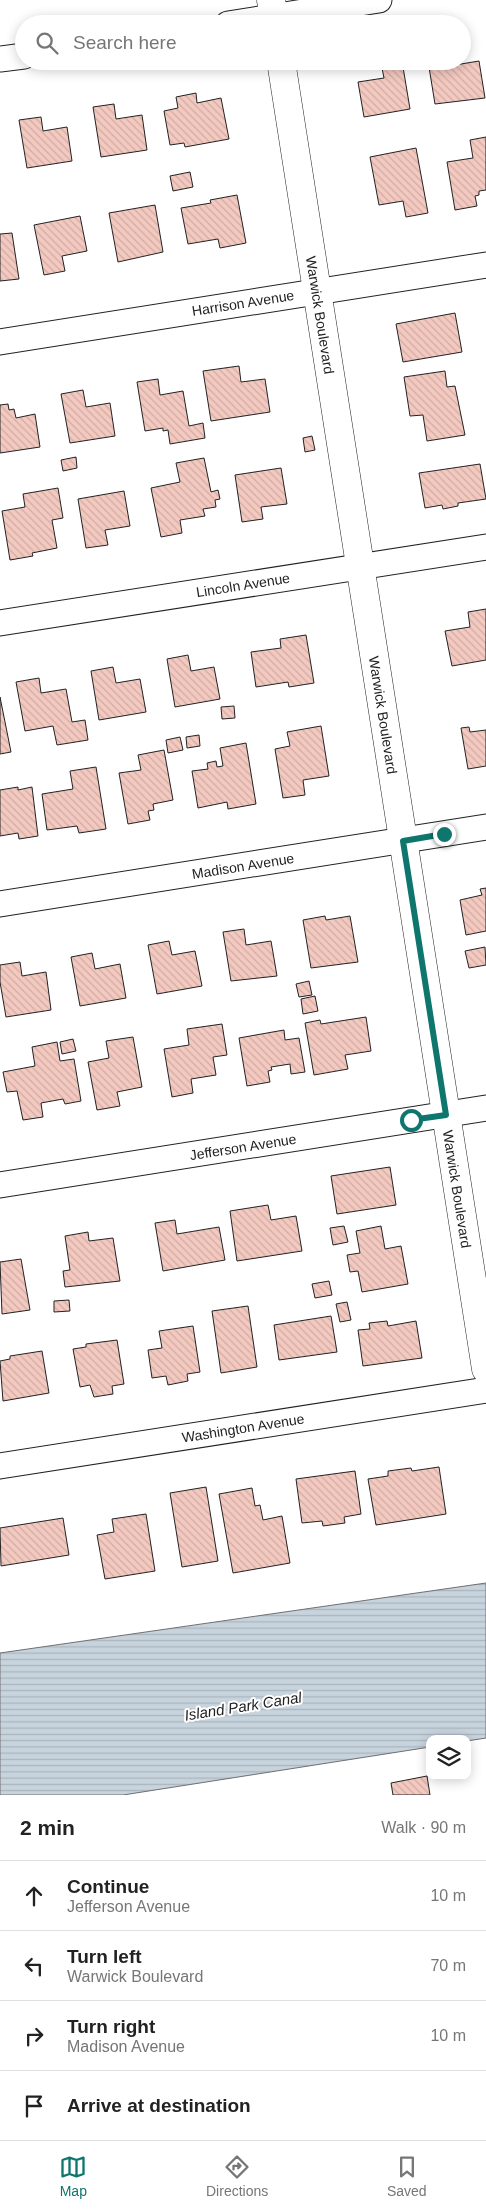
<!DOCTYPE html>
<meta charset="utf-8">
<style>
body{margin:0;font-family:Arial,sans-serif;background:#f2f2f2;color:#222}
.controls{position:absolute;right:15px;bottom:15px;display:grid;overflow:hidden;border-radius:10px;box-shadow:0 2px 12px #0003}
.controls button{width:45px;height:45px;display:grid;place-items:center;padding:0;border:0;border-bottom:1px solid #e0e0e0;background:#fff;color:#222;font:25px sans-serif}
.stop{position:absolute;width:15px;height:15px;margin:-11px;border:4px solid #0f766e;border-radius:50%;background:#fff}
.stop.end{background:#0f766e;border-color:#fff;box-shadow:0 1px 5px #0008}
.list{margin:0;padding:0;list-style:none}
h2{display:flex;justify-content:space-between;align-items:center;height:65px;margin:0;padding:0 20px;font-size:21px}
h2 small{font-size:16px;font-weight:400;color:#767676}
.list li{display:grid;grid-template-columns:32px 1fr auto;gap:15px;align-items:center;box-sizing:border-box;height:70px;padding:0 20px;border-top:1px solid #e0e0e0}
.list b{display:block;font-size:19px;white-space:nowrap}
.list p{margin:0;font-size:16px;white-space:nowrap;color:#767676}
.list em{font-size:16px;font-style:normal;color:#767676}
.icon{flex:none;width:28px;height:28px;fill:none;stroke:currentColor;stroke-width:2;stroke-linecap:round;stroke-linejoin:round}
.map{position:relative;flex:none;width:486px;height:1795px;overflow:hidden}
.search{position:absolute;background:#fff;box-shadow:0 2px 12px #0003;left:15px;right:15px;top:15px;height:55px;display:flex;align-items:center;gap:12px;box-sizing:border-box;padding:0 18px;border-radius:28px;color:#767676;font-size:19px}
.sheet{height:345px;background:#fff}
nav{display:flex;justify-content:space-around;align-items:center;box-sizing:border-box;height:70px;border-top:1px solid #e0e0e0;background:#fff;font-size:14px;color:#767676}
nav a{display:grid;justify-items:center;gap:2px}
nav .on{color:#0f766e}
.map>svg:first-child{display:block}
</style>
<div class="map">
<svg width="486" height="1795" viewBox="0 0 486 1795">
<defs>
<pattern id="water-rules" width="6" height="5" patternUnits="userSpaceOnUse" patternTransform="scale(1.25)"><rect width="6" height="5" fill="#c7d3dd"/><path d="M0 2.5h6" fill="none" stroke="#abb5bd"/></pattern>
<pattern id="building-back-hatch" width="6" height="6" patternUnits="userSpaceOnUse" patternTransform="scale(1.25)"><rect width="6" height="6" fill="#f3c9c0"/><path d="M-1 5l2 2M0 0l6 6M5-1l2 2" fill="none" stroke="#d0aca5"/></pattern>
</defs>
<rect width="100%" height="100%" fill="#fff"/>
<!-- water -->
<path fill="url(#water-rules)" stroke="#6f6f6f" d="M486,1583V1738L467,1741V1739H430V1747L123,1795H0V1653Z"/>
<!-- building -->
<path fill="url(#building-back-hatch)" stroke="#222" d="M389,61H402L410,109L364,117L358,82L384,78L381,63Z
M428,61H454L455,65L479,61L485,98L435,104Z
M196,93L197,103L221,98L229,139L185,147L184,143L170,145L164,111L178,108L176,97Z
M114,104L116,119L142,115L147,150L101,157L93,107Z
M41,117L43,131L67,127L72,161L27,168L19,120Z
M486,137V190L479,191V195L475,196L477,206L455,210L447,162L473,158L470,140Z
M416,148L428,213L406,217L403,201L379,205L370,157Z
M190,172L193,187L173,191L170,176Z
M237,195L246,243L220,248L218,239L188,244L181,208L211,203L210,200Z
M155,205L163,252L118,262L109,213Z
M80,216L87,251L62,256L65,271L44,275L34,225Z
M12,233L19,279L0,281V234Z
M455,313L462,352L403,362L396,324Z
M239,366L241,382L265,379L270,412L211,421L203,371Z
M445,371L447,387L455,386L465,435L427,441L423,415L410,416L404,377Z
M158,379L160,395L183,391L189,426L203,423L205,438L170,444L168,430L163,431V428L145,431L137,382Z
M83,390L86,407L110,403L115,436L70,443L61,394Z
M8,404L9,410L14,409L16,418L35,414L40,447L0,453V405Z
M312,436L315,450L305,452L303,438Z
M76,457L77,468L63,471L61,460Z
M204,458L211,492L218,490L220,499L215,500L216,507L203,509L205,516L180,520L182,533L161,537L151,488L180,482L176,463Z
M480,464L486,499L458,503V506L443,509L442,505L425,508L419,473Z
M281,468L287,504L261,507L263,519L242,522L235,475Z
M58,488L63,518L52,520L57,548L32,553L33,556L10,560L2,511L25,507L23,494Z
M124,491L130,526L105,530L108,545L86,548L78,499Z
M486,609V660L452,666L445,631L470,627L468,612Z
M306,635L314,683L289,687L288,682L256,687L251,652L281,648L280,639Z
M188,655L191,671L214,667L220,699L175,707L167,659Z
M113,667L116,683L140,679L146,712L99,720L91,671Z
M39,678L41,693L66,689L72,722L85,720L88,740L57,745L53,726L25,731L16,682Z
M0,697L11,752L0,754Z
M234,706L235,718L222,719L221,707Z
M321,726L329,776L303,780L305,795L283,798L275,749L290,746L287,732Z
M469,727L470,732L486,730V766L468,769L461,728Z
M199,735L200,746L187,748L186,737Z
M180,737L183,750L168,753L166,740Z
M246,743L256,804L228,809L227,802L198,808L192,771L208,769L207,763L216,761L217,767L223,766L220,748Z
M164,750L173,800L153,804L154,810L148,811L150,820L128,824L119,773L141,770L138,755Z
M96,767L106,829L79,833L77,826L47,830L42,794L73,789L70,771Z
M18,787V790L32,787L38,836L19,839L18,833L0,836V790Z
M486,888V931L466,935L460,900L482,895L480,889Z
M325,916L326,920L350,916L358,962L311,968L303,920Z
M244,929L246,945L271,941L277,976L231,981L223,932Z
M169,941L172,955L195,951L202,986L157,994L148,945Z
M485,947L486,965L469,968L465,951Z
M92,953L95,969L120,964L126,998L80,1006L71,957Z
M20,962L22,976L46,972L51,1010L6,1017L0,982V965Z
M309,981L312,995L299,997L296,984Z
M315,996L318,1011L303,1014L301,999Z
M366,1017L371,1051L345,1055L348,1069L314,1075L305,1023L320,1020L321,1024Z
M222,1024L227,1055L213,1057L216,1075L191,1079L193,1093L172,1097L164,1049L189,1045L187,1029Z
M284,1030L285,1040L299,1038L305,1072L291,1074L290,1064L271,1067L272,1070L268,1071L270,1082L247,1086L239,1038Z
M133,1037L142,1087L117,1092L120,1106L97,1110L88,1062L109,1058L106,1041Z
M73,1039L76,1051L62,1054L60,1042Z
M57,1042L60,1061L74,1059L81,1101L65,1104L63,1099L41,1103L43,1117L23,1120L17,1091L7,1092L3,1072L35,1066L32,1047Z
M390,1167L396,1205L337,1214L331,1176Z
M268,1205L271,1220L296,1216L302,1251L237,1261L230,1211Z
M175,1220L177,1234L219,1227L225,1260L163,1271L155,1223Z
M344,1226L348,1242L333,1245L330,1228Z
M381,1226L385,1249L401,1246L408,1284L362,1292L358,1271L350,1272L347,1255L360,1253L356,1231Z
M88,1232L89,1241L113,1238L120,1281L65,1287L63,1271L70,1270L65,1236Z
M21,1259L30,1310L2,1314L0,1262Z
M329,1281L332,1295L315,1298L312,1284Z
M69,1300L70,1311L54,1312V1301Z
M347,1302L351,1320L340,1322L336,1304Z
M248,1306L257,1367L221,1373L212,1311Z
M331,1316L337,1352L279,1360L274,1325Z
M387,1321L388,1326L416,1321L422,1358L363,1366L358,1330L370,1329L369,1323Z
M193,1326L200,1372L187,1374L188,1381L168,1385L166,1376L152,1378L148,1350L162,1348L159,1331Z
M117,1340L124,1384L112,1386L113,1394L94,1397L90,1385L80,1387L73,1349L86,1347V1344Z
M42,1351L49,1393L3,1401L0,1361L10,1359V1356Z
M439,1467L446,1514L376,1525L368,1479L388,1476V1471L411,1468L412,1471Z
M355,1471L361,1514L344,1517L345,1523L323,1526L322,1521L302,1523L296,1479Z
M206,1487L218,1561L182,1567L170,1493Z
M252,1488L255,1506L260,1505L263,1520L282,1516L290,1563L233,1573L219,1494Z
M146,1514L155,1571L105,1579L97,1535L114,1532L112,1519Z
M63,1518L69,1555L1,1566L0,1528Z
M427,1776L430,1795H393L391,1783Z"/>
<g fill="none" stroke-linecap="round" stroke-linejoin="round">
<defs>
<path id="street" d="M228,24L379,0
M0,59L24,56
M0,342L486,265
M0,623L486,547
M0,904L486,827
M0,1185L486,1108
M0,1466L486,1390"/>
<path id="secondary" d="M271,0L275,24
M281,61L486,1369"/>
</defs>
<!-- street casing -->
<use href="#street" stroke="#222" stroke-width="27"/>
<!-- secondary casing -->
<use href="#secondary" stroke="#222" stroke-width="29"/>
<!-- street -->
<use href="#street" stroke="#fff" stroke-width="25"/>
<!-- secondary -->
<use href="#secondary" stroke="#fff" stroke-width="28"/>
</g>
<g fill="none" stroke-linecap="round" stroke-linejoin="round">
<!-- route -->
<path stroke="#0f766e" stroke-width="6" d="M411,1120L446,1115L403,841L444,834"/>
</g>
<g text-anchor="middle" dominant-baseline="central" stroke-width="4" stroke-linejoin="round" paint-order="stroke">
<!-- street labels -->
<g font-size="14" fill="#222" stroke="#fff">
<text transform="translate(243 303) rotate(-9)">Harrison Avenue</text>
<text transform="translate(320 315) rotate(81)">Warwick Boulevard</text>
<text transform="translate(243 585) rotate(-9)">Lincoln Avenue</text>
<text transform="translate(383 715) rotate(81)">Warwick Boulevard</text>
<text transform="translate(243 866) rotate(-9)">Madison Avenue</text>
<text transform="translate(243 1147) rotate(-9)">Jefferson Avenue</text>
<text transform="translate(457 1189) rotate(81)">Warwick Boulevard</text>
<text transform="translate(243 1428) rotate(-9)">Washington Avenue</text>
</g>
<!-- water labels -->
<g font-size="15" font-style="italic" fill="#222" stroke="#fff">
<text transform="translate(243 1706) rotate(-9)">Island Park Canal</text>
</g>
</g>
</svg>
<div class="controls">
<button><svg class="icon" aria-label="layers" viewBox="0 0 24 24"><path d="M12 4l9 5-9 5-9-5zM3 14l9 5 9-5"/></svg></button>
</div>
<div class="stop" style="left:411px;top:1120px"></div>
<div class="stop end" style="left:444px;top:834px"></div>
<div class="search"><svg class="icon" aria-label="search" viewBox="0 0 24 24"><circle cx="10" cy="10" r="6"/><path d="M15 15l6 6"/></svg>Search here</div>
</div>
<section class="sheet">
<h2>2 min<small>Walk · 90 m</small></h2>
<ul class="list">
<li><svg class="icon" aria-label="ahead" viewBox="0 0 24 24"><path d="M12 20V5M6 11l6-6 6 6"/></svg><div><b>Continue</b><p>Jefferson Avenue</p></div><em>10 m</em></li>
<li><svg class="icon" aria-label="left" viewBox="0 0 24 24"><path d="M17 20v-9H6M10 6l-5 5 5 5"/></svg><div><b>Turn left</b><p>Warwick Boulevard</p></div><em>70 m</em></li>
<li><svg class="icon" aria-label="right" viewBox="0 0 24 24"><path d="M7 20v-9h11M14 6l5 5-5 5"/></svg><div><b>Turn right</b><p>Madison Avenue</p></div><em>10 m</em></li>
<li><svg class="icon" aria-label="arrive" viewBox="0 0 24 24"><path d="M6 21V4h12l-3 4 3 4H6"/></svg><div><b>Arrive at destination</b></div></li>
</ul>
</section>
<nav>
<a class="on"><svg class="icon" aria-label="map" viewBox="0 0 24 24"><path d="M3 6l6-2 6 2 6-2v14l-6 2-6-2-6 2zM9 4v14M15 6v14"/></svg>Map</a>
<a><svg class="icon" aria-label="directions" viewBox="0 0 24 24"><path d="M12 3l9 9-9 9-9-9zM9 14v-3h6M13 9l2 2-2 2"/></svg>Directions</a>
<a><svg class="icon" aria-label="saved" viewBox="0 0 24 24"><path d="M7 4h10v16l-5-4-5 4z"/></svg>Saved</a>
</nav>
